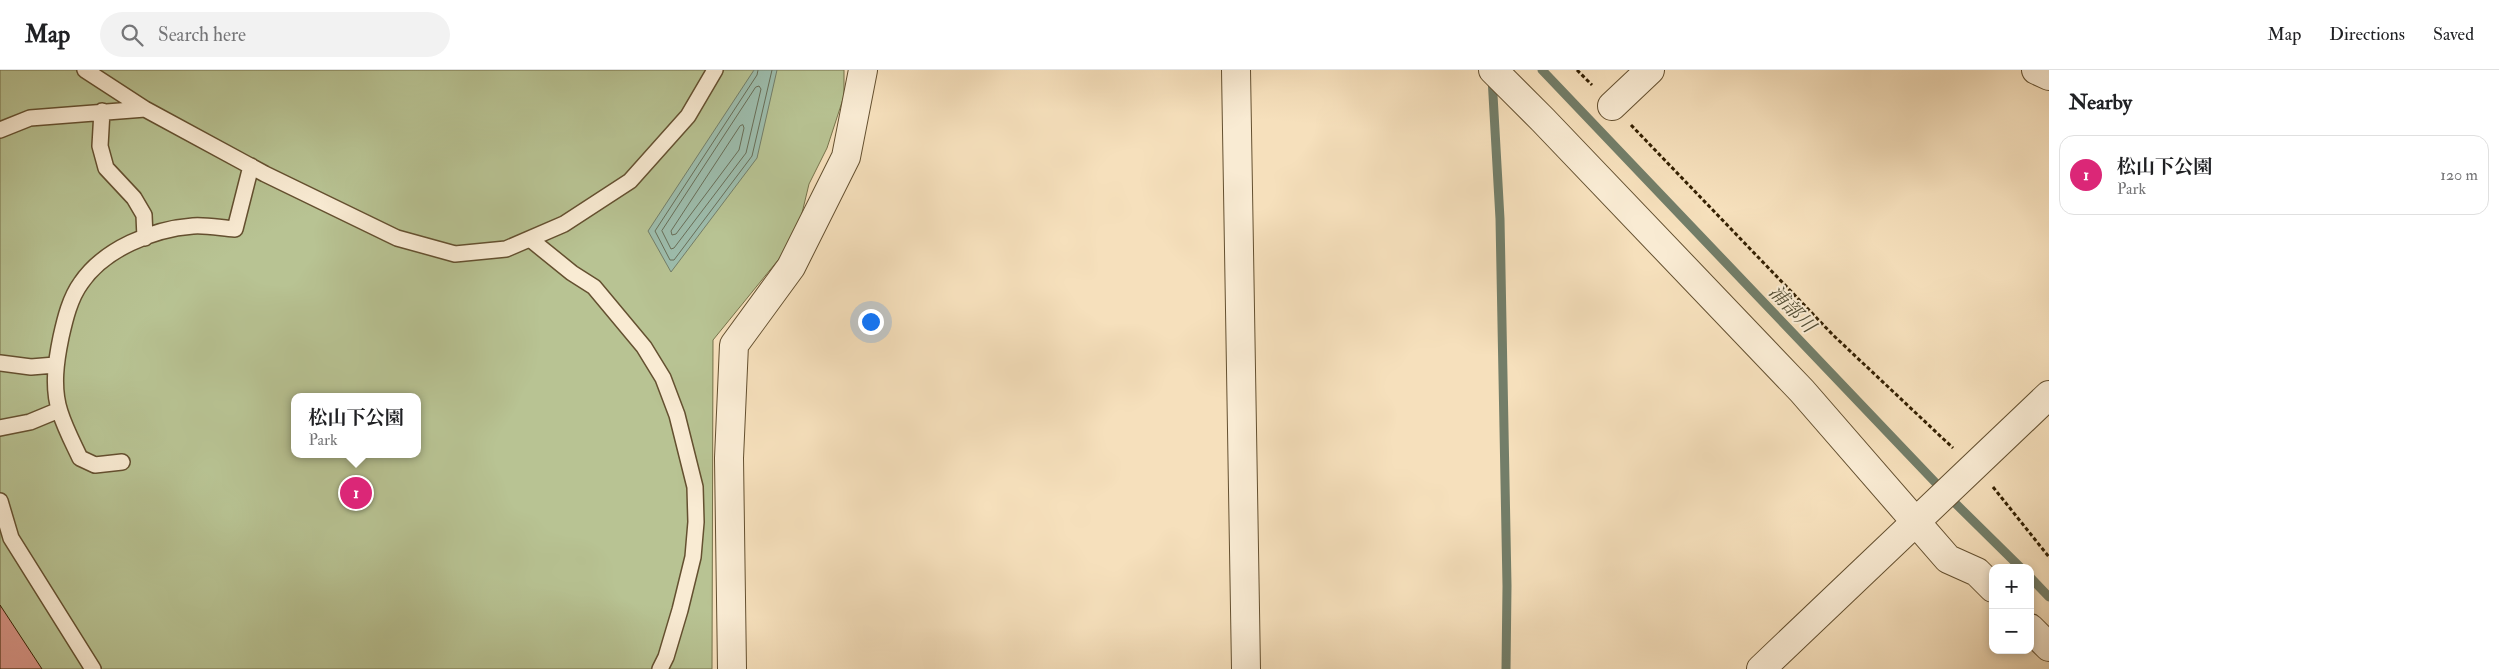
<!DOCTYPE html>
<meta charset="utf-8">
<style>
body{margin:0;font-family:"IM FELL Double Pica","Noto Serif JP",serif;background:#f2f2f2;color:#202124}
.controls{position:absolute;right:15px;bottom:15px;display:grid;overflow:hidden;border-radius:10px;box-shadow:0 2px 8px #0003}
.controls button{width:45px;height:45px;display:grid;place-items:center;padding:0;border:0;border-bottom:1px solid #e0e0e0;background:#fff;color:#202124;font:25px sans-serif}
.you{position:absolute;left:870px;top:251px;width:18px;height:18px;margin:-12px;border:4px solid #fff;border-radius:50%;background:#1a73e8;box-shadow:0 0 0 8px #1a73e833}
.badge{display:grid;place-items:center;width:32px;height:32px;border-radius:50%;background:#db2777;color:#fff;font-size:16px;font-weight:700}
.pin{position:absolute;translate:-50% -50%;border:2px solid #fff;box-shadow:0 1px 5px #0006}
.popup{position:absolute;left:291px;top:323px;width:130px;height:65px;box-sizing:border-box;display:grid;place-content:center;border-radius:10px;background:#fff;filter:drop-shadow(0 1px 4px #0005);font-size:16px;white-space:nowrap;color:#757577}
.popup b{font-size:19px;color:#202124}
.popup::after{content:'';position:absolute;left:50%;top:100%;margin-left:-10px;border:10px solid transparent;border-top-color:#fff}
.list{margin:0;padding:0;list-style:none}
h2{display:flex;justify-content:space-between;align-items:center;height:65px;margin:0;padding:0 20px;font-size:21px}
h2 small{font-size:16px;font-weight:400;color:#757577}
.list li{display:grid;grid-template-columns:32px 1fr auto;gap:15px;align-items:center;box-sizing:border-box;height:80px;margin:0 10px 10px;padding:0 10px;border:1px solid #e0e0e0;border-radius:15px}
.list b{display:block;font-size:19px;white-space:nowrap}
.list p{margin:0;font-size:16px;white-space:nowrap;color:#757577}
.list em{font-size:16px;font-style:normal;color:#757577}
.icon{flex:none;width:28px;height:28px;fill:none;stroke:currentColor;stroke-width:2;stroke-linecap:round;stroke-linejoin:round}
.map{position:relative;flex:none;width:2049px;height:599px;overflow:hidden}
header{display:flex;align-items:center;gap:30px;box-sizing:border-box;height:70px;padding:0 25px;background:#fff;border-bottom:1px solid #e0e0e0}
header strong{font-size:24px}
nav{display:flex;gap:28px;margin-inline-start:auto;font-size:18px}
.search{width:350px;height:45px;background:#f2f2f2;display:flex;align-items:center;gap:12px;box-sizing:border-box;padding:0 18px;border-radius:28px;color:#757577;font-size:19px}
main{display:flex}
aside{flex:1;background:#fff}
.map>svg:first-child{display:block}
</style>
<header>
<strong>Map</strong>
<div class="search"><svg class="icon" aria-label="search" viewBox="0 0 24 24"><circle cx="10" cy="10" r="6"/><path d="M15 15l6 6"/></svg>Search here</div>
<nav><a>Map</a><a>Directions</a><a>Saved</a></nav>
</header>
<main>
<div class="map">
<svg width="2049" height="599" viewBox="0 0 2049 599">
<rect width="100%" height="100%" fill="#f6e0bc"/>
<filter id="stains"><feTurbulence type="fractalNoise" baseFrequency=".004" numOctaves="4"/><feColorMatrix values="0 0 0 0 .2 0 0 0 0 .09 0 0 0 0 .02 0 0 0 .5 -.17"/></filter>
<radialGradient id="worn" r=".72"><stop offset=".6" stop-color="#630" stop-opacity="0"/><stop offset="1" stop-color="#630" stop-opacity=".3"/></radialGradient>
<!-- green -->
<path fill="#b8c393" stroke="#76724a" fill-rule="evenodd" d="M0,0H844V26L827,78L809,114L796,168L713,270L712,599H0ZM295,327H417V384H295Z"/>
<!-- water -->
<path fill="#9dbdad" stroke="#737e69" d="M754,0H777L757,88L671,202L648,161Z"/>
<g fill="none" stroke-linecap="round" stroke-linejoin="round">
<!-- shore -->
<path stroke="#686e58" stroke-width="1" d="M758,0L757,5L655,161L670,190H674L752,86L772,0
M756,17L759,16L761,19L746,83L674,178L671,179L662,161Z
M743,55L744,58L739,80L676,164L672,165L671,161L740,56Z"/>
<!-- stream -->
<path stroke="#737e69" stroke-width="9" d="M1542,0L1953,431L2021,498
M1492,7L1500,149L1507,516L1506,599
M2030,507L2049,527"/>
</g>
<!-- building -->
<path fill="#da9689" stroke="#342002" d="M0,535L42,599H0Z"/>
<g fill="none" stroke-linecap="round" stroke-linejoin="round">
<defs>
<path id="lane" d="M85,0L145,39L265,104L397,168L455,184L506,179L564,154L630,111L688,46L715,0
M102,41L100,76L106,98L134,128L144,145L145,168
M0,60L30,48L145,39
M530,169L572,203L594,217L644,277L663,308L677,345L695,417L696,452L693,487L680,540L666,587L660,599
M0,293L31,297L55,295
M0,358L30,352L59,340
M122,392L95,395L80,388C73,373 65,358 60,342C52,318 56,291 61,267C65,249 70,228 81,213C104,179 153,159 193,156C206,155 221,158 235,159L251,96
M0,431L11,468L93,599"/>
<path id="street" d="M1236,0L1246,599
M1493,0L1543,50L1802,321L1948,489L1977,502L1993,518
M2036,0L2049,6
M1612,36L1650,0
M2030,558L2049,577
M732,599L729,388L734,275L791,197L846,87L863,0
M1761,599L2049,325"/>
</defs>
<!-- lane casing -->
<use href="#lane" stroke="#645030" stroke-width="18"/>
<!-- street casing -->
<use href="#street" stroke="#645030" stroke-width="30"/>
<!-- path -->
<path stroke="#342002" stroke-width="3" stroke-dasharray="4 2.5" stroke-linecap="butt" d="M1577,0L1592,15
M1631,55L1833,265L1953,378
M1993,417L2049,487"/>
<!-- lane -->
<use href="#lane" stroke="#f9ebd3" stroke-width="15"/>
<!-- street -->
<use href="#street" stroke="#f9ebd3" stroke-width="28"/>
</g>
<g text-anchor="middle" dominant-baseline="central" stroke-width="4" stroke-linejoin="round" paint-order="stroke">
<!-- water labels -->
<g font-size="19" font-style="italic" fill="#544f35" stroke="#f9ebd3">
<text transform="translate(1792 239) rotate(46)">浦部川</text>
</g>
</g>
<rect width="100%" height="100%" filter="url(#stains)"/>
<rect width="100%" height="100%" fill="url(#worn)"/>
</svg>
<div class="controls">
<button>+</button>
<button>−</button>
</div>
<div class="you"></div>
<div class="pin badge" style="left:356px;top:423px">1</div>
<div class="popup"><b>松山下公園</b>Park</div>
</div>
<aside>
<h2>Nearby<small></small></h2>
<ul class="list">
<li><span class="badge">1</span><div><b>松山下公園</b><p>Park</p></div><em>120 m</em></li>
</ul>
</aside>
</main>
